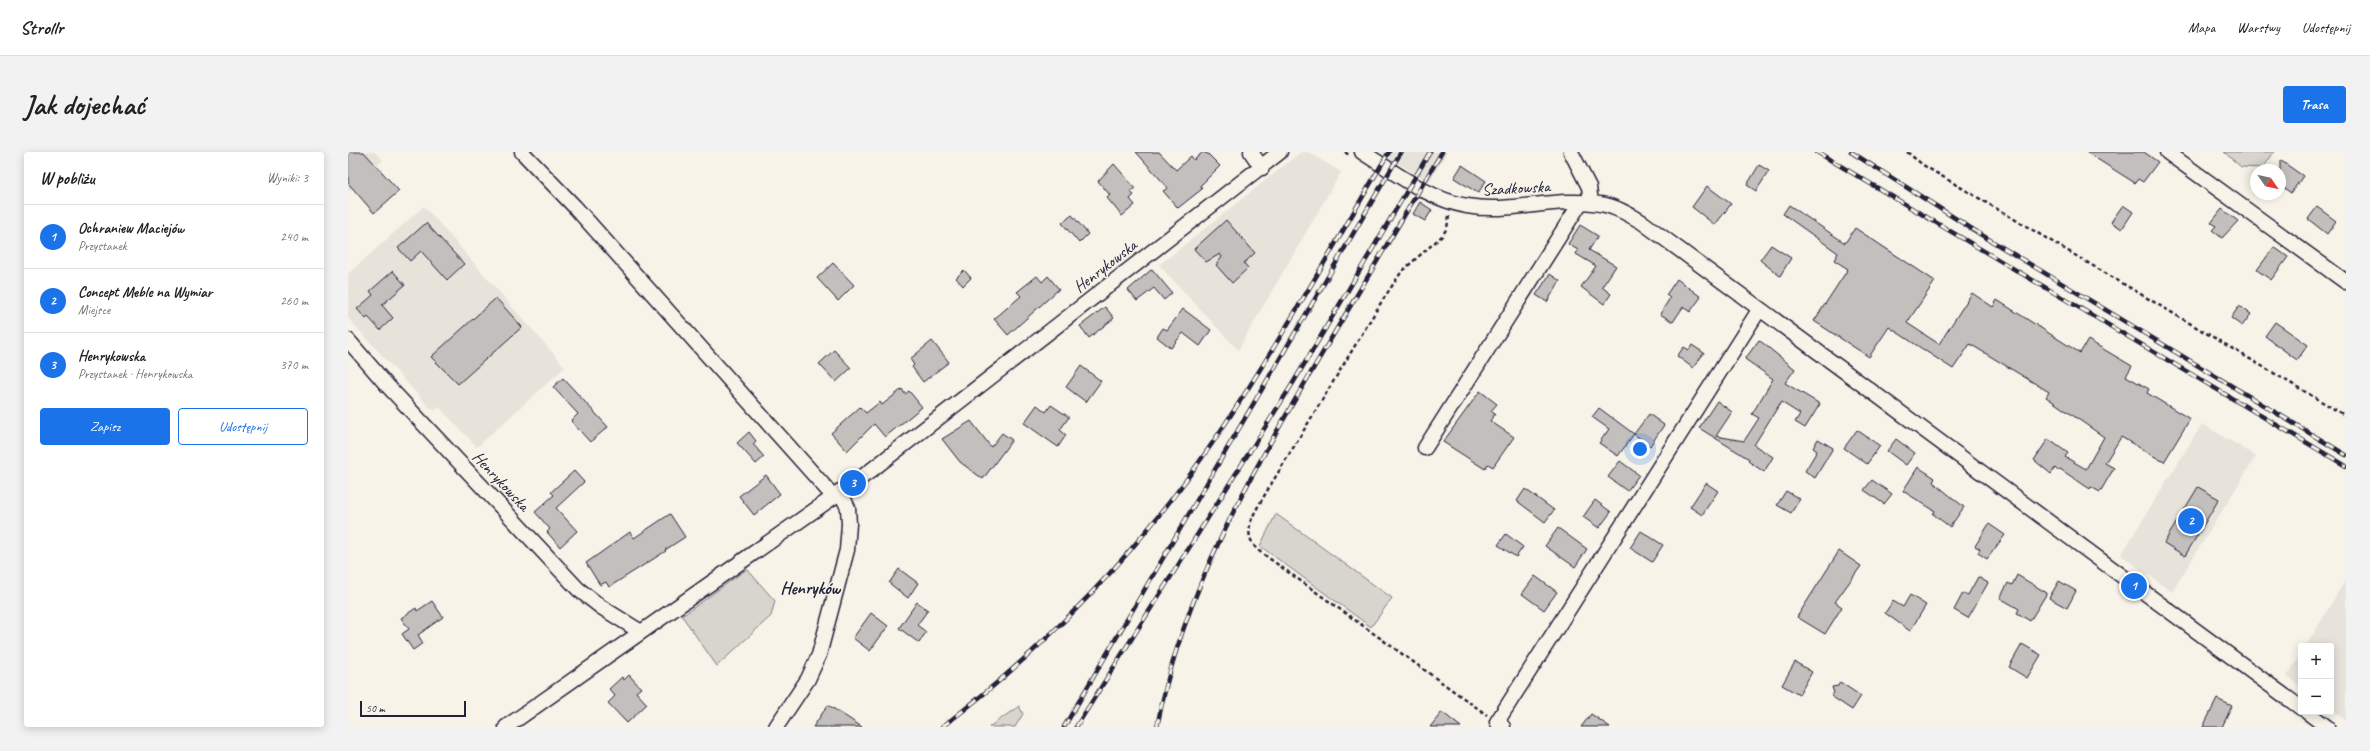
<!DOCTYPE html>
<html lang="pl">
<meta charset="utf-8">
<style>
body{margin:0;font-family:Caveat,sans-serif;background:#f2f2f2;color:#222}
.controls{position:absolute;right:12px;bottom:12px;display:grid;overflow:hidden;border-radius:4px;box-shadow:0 2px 10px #0003}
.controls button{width:36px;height:36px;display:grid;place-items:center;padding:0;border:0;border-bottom:1px solid #e0e0e0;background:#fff;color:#222;font:20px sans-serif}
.compass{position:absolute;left:1902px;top:12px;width:36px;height:36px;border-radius:50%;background:#fff;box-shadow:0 2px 10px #0003;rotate:124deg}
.scale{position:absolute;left:12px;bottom:10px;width:106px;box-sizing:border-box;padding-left:4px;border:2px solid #22223b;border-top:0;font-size:11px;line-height:14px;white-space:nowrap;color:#22223b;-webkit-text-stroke:3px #f7f3e8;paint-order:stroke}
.you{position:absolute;left:1292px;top:297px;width:14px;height:14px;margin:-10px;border:3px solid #fff;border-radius:50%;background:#1a73e8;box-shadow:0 0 0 6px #1a73e833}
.badge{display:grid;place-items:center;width:26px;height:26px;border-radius:50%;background:#1a73e8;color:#fff;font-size:13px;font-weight:700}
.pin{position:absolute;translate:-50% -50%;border:2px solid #fff;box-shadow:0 1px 4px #0006}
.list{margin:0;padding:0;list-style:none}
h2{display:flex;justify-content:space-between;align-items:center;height:52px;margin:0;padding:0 16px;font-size:17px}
h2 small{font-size:13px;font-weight:400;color:#767676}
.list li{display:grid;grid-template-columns:26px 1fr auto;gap:12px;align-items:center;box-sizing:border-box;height:64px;padding:0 16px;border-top:1px solid #e0e0e0}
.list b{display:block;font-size:15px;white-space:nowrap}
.list p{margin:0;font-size:13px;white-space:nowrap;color:#767676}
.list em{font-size:13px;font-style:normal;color:#767676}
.actions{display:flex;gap:8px;padding:12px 16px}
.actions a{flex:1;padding:9px 0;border:1px solid #1a73e8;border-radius:4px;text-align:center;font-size:14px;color:#1a73e8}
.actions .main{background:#1a73e8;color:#fff}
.map{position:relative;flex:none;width:1998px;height:575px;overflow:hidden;border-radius:4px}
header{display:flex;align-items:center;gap:24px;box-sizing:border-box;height:56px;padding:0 20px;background:#fff;border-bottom:1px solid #e0e0e0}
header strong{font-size:19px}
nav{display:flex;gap:22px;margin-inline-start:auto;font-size:14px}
.intro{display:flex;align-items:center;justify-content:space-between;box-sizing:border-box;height:96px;padding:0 24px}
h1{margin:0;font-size:28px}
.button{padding:10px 18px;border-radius:4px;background:#1a73e8;color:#fff;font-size:14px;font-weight:700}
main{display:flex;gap:24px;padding:0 24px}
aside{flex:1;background:#fff;border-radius:4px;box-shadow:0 2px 10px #0003}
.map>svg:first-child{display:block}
</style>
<header>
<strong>Strollr</strong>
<nav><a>Mapa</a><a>Warstwy</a><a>Udostępnij</a></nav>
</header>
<div class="intro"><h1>Jak dojechać</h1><a class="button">Trasa</a></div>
<main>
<aside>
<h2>W pobliżu<small>Wyniki: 3</small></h2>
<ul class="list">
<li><span class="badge">1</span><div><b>Ochraniew Maciejów</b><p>Przystanek</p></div><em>240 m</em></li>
<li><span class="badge">2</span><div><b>Concept Meble na Wymiar</b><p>Miejsce</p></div><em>260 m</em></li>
<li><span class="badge">3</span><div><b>Henrykowska</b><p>Przystanek · Henrykowska</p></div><em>370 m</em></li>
</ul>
<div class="actions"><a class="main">Zapisz</a><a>Udostępnij</a></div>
</aside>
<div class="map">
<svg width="1998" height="575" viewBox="0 0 1998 575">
<rect width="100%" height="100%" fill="#f7f3e8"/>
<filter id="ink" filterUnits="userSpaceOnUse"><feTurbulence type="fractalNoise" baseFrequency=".025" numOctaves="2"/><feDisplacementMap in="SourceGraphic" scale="8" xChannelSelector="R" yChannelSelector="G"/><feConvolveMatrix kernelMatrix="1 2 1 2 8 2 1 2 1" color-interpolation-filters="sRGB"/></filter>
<g filter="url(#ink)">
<!-- built -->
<path fill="#e7e3db" d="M0,0H27L35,8L0,40Z
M953,0H960L993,20L890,198L811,113Z
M1035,0H1099L1081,30L1034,2Z
M76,54L217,215L129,295L91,255L88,258L81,255L0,166V122Z
M1854,272L1908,304L1824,440L1773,403Z
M1998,427V569L1983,557V494H1958Z
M1953,502V535L1939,524Z"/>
<!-- green -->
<path fill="#d8d5cf" stroke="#7d7c85" d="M1876,0H1926L1915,16L1893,15Z
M928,362L1044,446L1023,475L912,394Z
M399,417L427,449L423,464L369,514L334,464Z
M671,554L675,562L667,575H641Z"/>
<!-- building -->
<path fill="#c2bfbd" stroke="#22223b" d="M0,0H16L51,39L26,61L0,31Z
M788,0H811L828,18L843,4L846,8L855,0L860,2L872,14L852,34L854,37L830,56L815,39L820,36Z
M1738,0H1796L1810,10L1795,30L1790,27L1787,31Z
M1932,8L1955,24L1943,41L1932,33Z
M766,12L787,36L782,40L786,43L782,47L787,53L774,64L759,46L762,43L750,29Z
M1114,13L1138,29L1130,41L1106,26Z
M1411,13L1421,19L1408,39L1399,33Z
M1359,34L1383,52L1367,73L1344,55Z
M1072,50L1084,58L1077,69L1065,62Z
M1441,53L1497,91L1507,76L1587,129L1559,171L1591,192L1624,141L1645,155L1649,148L1732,201L1740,188L1784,214L1778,224L1801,237L1799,241L1842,267L1816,310L1773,285L1757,311L1766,316L1752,340L1743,335L1742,337L1712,317L1710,319L1707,316L1703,322L1686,308L1700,287L1720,301L1717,305L1738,317L1756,285L1698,245L1701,240L1622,192L1605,217L1541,175L1521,205L1466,169L1500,117L1486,108L1490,101L1435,62Z
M1775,53L1785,60L1774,77L1763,70Z
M1969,55L1988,69L1979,82L1960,67Z
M1874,57L1890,69L1874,86L1864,78L1868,74L1863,71Z
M724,63L740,82L731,91L714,71Z
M878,68L907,101L896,111L900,116L884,131L868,113L874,105L872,102L858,110L846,97Z
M78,71L116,112L99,128L73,99L62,109L50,96Z
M1232,73L1250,84L1241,98L1268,114L1254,135L1263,142L1256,152L1233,135L1248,114L1228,102L1230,98L1220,92Z
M1423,93L1443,106L1432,124L1412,108Z
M1926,95L1940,105L1923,128L1909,118Z
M485,111L506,133L490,149L469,126Z
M804,117L824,141L816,148L806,136L789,149L780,138Z
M616,118L623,126L615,134L608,126Z
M45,119L57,133L34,153L45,166L32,178L20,165L18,167L9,157L25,143L22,139Z
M1202,122L1212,129L1199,150L1188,143Z
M689,124L694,130L700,124L711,137L660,183L646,167L673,144L669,140Z
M1329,127L1353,145L1342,160L1335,155L1325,170L1312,162L1322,146L1318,143Z
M148,146L174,175L110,232L83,205Z
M1891,154L1903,162L1894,174L1883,166Z
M757,155L766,166L741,186L732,174Z
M835,157L863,178L852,194L835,181L823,196L809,185L815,176L819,178Z
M1927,170L1960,193L1949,208L1917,184Z
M1411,188L1447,217L1437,231L1472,252L1457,276L1447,270L1452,262L1433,250L1406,293L1425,305L1416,320L1400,309L1401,307L1351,276L1369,249L1384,260L1368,284L1396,289L1411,266L1404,262L1425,227L1397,207Z
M584,189L601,210L575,230L564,215L566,213L562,207Z
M1344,193L1356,201L1345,216L1329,204L1336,195L1341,198Z
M486,198L503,216L488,230L471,212Z
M733,214L753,229L738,250L718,235Z
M215,226L260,275L242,290L223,269L230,262L205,235Z
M554,237L557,242L561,239L574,255L537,285L526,272L499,299L483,281L512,255L518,261L532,250L534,253Z
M1132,239L1149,252L1143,259L1147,262L1142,269L1166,285L1145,315L1140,312L1137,317L1095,290Z
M689,253L698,260L703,253L721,265L712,278L718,283L710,295L676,271Z
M1251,256L1286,282L1301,262L1316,273L1302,294L1286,282L1270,304L1251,291L1261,277L1244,265Z
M623,269L643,295L654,281L664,288L635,327L612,310L594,287Z
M1509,278L1532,294L1519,312L1496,296Z
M401,280L408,289L405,292L416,305L408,312L389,291Z
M1470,287L1485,296L1467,326L1457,319L1469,299L1465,296Z
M1548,287L1567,301L1558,313L1539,299Z
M1272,309L1291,323L1279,339L1260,325Z
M1570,315L1587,326L1585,330L1616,355L1602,375L1585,362L1587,359L1555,339Z
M226,319L236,330L208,356L229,379L212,395L199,380L202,377L187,360L206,343L203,340Z
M418,323L432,342L406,363L391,344Z
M1524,328L1544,342L1536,352L1516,338Z
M1358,331L1370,339L1354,363L1342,355Z
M1850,335L1871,347L1837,404L1816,391Z
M1177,337L1206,358L1197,370L1169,349Z
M1438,339L1452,347L1443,361L1429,353Z
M1247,348L1263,360L1251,376L1235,365Z
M322,362L337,385L317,398L318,399L261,435L258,430L252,433L238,411L282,380L286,386Z
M1641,372L1657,383L1639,407L1630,401L1632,397L1627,394Z
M1210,376L1239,397L1227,415L1197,394Z
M1293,379L1315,393L1304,410L1282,396Z
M1158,382L1175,395L1168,405L1150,393Z
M1491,399L1513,414L1487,450L1494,455L1477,482L1449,465Z
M551,417L570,431L560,446L541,431Z
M1669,423L1699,441L1682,469L1669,461L1671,457L1652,446L1660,431L1664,433Z
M1187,424L1209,440L1196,458L1174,442Z
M1630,425L1640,431L1620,466L1606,458L1615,441L1620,443Z
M1711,429L1728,439L1719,456L1701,446Z
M1562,443L1578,453L1562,479L1537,461L1545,449L1555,455Z
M84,449L95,465L70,483L75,491L65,498L54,482L61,477L53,466L68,456L69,459Z
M569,450L580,458L569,473L578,480L571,491L551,476Z
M523,461L540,474L522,499L505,486Z
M1674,492L1693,503L1679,526L1661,515Z
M1447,510L1464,520L1451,543L1434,533Z
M281,523L293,536L288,540L299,552L279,571L260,551L267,544L261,537L274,525L276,528Z
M1492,530L1513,544L1504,558L1483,544L1486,541L1484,535L1490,534Z
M1869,547L1884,554L1874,575H1855Z
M480,553L514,575H465Z
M1094,560L1113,575H1082Z
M1243,562L1262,575H1233Z"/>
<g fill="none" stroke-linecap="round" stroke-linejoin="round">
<defs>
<path id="minor" d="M174,0L227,55L485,344
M903,0L914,16
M1014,0C1046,20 1082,48 1119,54C1163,62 1209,44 1252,52C1267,54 1282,63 1294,70L1953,556
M1223,0L1241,35L1243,51
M1819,0L1998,130
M0,188L37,231L230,437L253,455L293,480
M1077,296L1233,50
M1959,560L1979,575
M158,575L521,320L932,0
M428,575L460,527L471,503L499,398L501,372L500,356L492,339
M1155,575L1149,570L1411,158"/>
</defs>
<!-- minor casing -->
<use href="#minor" stroke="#22223b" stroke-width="17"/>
<!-- path -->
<path stroke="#22223b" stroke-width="2.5" stroke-dasharray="4 3" stroke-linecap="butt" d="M997,0L1001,3
M1559,0L1575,13L1998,264
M1101,64L1099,76L1094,84L1054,119L1034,149L919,339C908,359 890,380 911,399L1139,563"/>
<!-- minor -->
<use href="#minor" stroke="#f7f3e8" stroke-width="14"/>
<defs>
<path id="rail" d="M1469,0L1998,314
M1503,0L1632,82L1998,303
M594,575C697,497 790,400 863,293C927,199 983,98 1041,0
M716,575L1053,0
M728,575L945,231L1082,0
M809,575C835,436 907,315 978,195C1017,130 1055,65 1094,0"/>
</defs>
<!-- rail casing -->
<use href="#rail" stroke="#22223b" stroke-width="4.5"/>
<!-- rail -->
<use href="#rail" stroke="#f7f3e8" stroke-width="3" stroke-dasharray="9" stroke-linecap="butt"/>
</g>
</g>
<g text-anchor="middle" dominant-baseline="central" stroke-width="3" stroke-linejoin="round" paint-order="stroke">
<!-- street labels -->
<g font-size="17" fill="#22223b" stroke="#f7f3e8">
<text transform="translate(1168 36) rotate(-3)">Szadkowska</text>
<text transform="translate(757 114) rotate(-38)">Henrykowska</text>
<text transform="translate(153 329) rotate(47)">Henrykowska</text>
</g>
<!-- neighbourhood labels -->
<g font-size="18" font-weight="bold" fill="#22223b" stroke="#f7f3e8">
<text x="462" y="436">Henryków</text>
</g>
</g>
</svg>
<div class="controls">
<button>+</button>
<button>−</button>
</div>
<svg class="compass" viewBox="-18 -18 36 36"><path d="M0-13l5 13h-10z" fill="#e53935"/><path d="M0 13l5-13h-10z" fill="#767676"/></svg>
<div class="scale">50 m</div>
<div class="you"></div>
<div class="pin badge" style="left:1786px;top:434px">1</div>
<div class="pin badge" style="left:1843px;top:369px">2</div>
<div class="pin badge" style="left:505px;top:331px">3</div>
</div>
</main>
